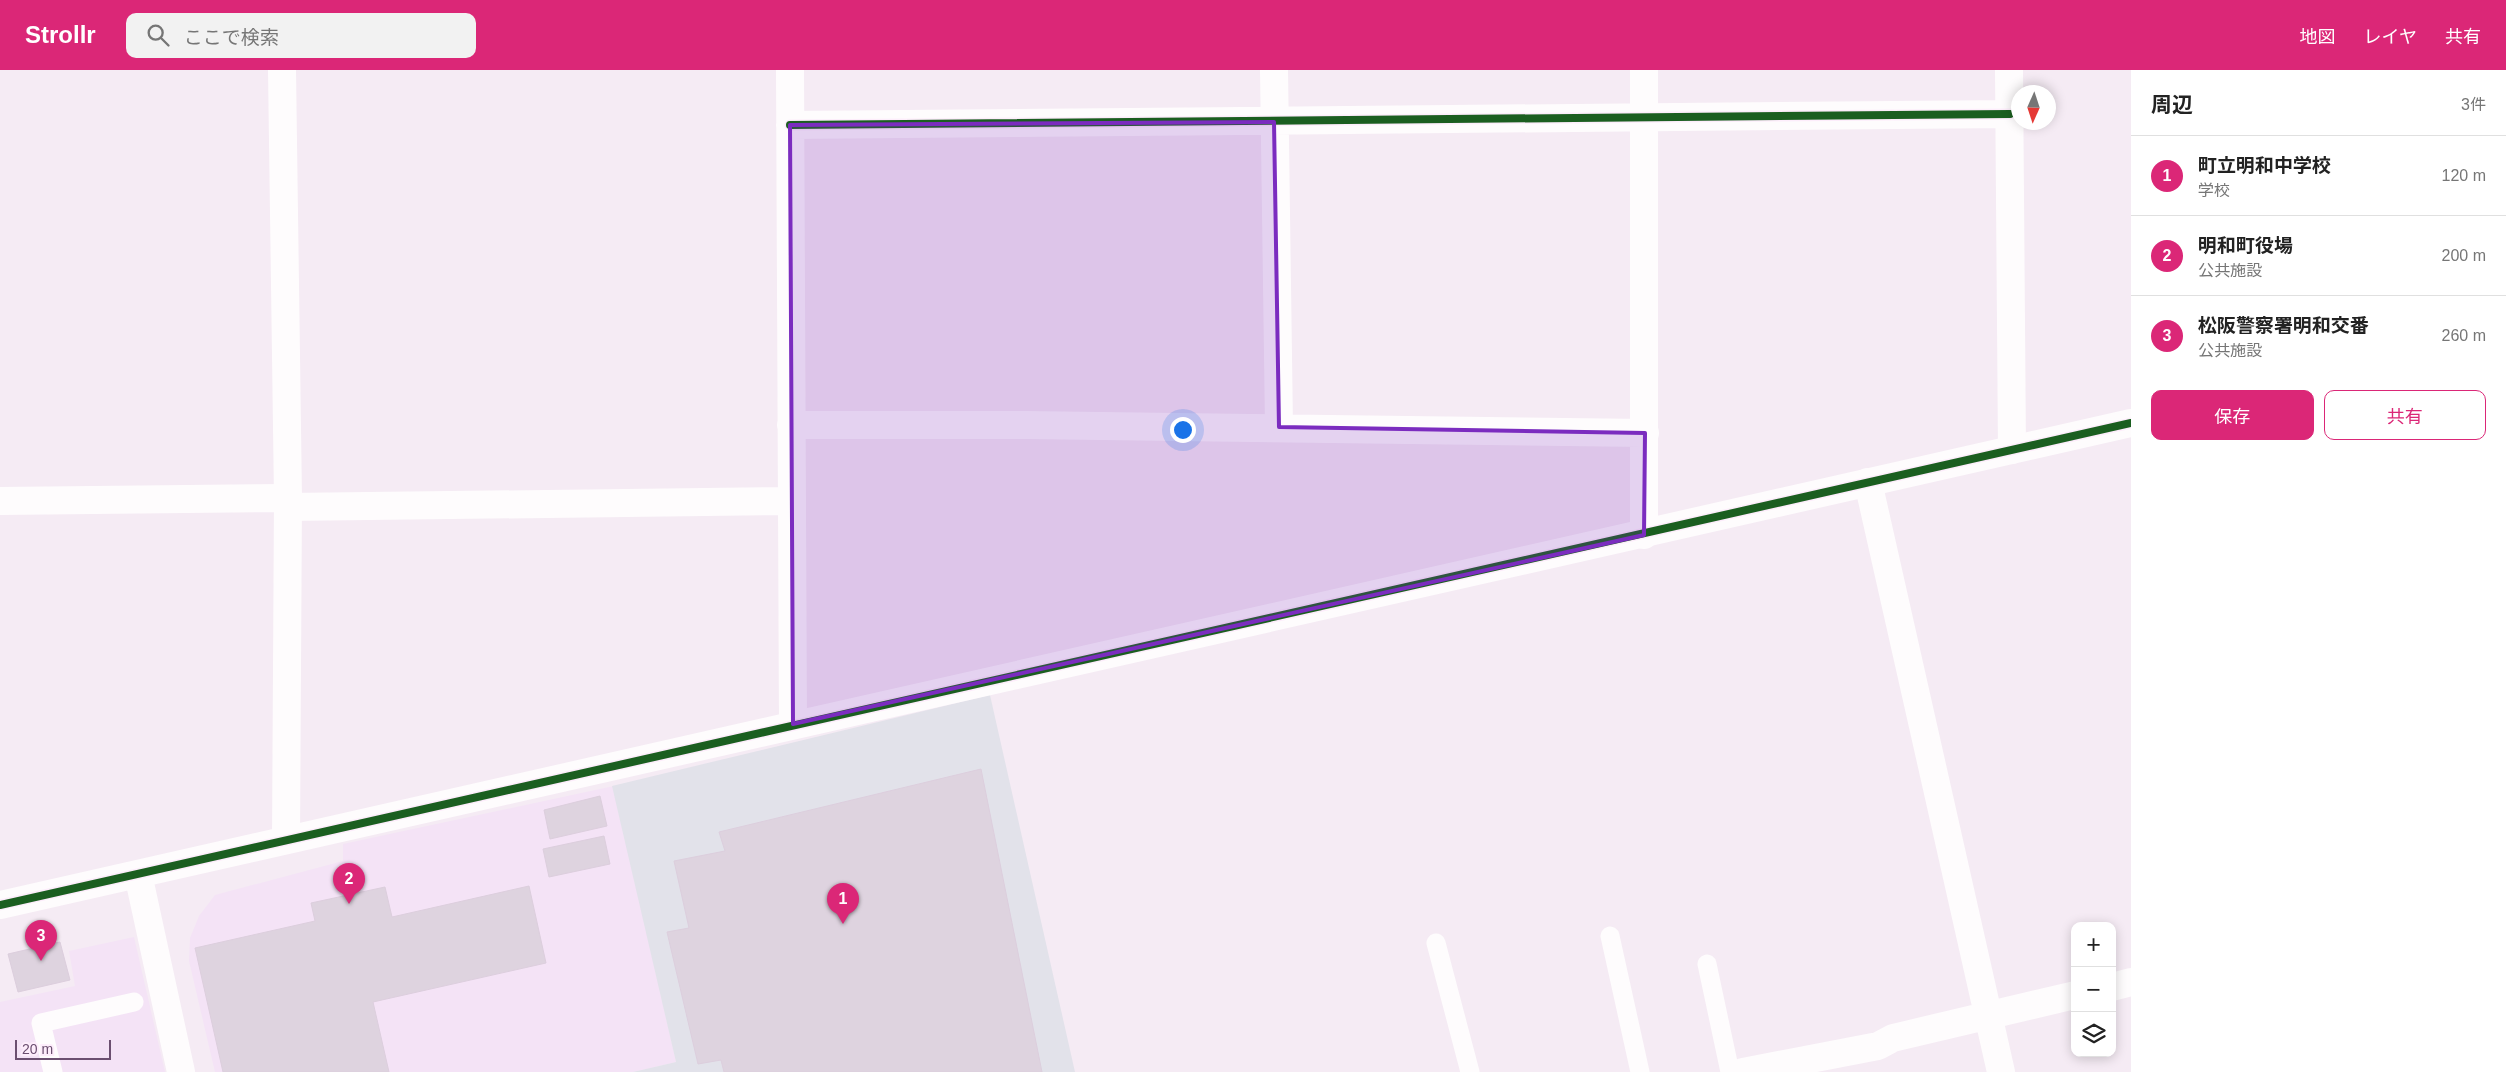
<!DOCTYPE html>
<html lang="ja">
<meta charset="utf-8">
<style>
body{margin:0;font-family:Helvetica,"Noto Sans JP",sans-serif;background:#f2f2f2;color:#222}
.controls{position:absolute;right:15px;bottom:15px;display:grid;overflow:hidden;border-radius:10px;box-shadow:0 2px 12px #0003}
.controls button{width:45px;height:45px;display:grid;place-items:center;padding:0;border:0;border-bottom:1px solid #e0e0e0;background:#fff;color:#222;font:25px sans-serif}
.compass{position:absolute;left:2011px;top:15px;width:45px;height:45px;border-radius:50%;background:#fff;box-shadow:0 2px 12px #0003;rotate:183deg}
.scale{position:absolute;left:15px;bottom:12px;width:96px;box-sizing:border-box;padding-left:5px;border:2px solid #6b4f70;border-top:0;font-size:14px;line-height:18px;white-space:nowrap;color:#6b4f70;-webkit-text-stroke:4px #fdedfb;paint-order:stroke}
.you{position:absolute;left:1182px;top:359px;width:18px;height:18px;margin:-12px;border:4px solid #fff;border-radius:50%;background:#1a73e8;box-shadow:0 0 0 8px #1a73e833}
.badge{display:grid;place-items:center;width:32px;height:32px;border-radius:50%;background:#db2777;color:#fff;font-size:16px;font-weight:700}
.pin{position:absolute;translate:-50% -41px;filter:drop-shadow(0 1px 2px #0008)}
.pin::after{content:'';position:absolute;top:26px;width:18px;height:15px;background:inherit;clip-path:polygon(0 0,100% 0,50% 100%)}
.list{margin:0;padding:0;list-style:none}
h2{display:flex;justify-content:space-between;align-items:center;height:65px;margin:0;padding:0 20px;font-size:21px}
h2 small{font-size:16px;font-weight:400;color:#767676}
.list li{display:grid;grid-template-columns:32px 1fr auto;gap:15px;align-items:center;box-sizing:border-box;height:80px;padding:0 20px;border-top:1px solid #e0e0e0}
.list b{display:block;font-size:19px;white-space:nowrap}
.list p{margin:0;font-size:16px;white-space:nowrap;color:#767676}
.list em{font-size:16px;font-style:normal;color:#767676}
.actions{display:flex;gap:10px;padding:15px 20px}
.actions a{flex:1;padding:11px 0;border:1px solid #db2777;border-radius:10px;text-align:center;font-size:18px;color:#db2777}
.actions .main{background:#db2777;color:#fff}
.icon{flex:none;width:28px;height:28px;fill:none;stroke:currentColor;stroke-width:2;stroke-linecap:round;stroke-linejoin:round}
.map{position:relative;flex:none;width:2131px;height:1002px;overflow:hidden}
header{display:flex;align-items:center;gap:30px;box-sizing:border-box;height:70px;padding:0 25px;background:#db2777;color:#fff}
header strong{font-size:24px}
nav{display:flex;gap:28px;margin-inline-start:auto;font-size:18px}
.search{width:350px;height:45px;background:#f2f2f2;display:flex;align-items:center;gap:12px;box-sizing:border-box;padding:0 18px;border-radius:10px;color:#767676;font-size:19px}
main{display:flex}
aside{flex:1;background:#fff}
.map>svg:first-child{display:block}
</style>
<header>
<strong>Strollr</strong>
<div class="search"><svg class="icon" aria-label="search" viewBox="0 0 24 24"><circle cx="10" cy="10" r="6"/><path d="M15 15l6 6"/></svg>ここで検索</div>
<nav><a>地図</a><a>レイヤ</a><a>共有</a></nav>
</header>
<main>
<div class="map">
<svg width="2131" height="1002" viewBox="0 0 2131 1002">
<rect width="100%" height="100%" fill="#f5ebf4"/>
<!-- commercial -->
<path fill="#f4e3f6" d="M614,716L676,992L633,1002H215L189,891L190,868L199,846L215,825L343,791V774Z
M134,867L165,1002H0V932L75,916L69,881Z"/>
<!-- education -->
<path fill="#e2e2ea" d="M990,625L1075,1002H633L676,992L612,716Z"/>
<!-- building -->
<path fill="#ded3df" stroke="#dccedd" d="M981,699L1042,1002H724L721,990L698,994L667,862L689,858L674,791L725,781L719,762Z
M600,726L607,756L550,769L544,740Z
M604,766L610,794L549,807L543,779Z
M529,816L546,893L373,932L389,1002H223L195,878L315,851L311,833L385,817L392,847Z
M60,872L70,910L18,922L8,884Z"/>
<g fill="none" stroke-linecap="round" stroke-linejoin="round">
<!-- service -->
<path stroke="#fefcfd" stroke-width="19" d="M1610,866L1640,1002
M1436,873L1470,1002
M1707,894L1730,1002
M53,1002L41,953L134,932"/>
<!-- minor -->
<path stroke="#fefcfd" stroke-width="28" d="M790,0L793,654
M1274,0L1279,357
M2009,0L2012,380
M790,55L2010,44
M791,355H1025L1645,363
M1868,412L2001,1002
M0,431L288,428
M288,437L792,431
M1644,465V0
M2112,917L2131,912
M1743,1002L1878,976L1893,968L2075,925"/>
<!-- tertiary -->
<path stroke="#fefcfd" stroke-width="28" d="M282,0L288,428L286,770
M138,804L181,1002
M0,835L2131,353"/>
<defs>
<path id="cycleway" d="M790,55L2010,44
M0,835L2131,353"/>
</defs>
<!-- cycleway casing -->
<use href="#cycleway" stroke="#fdedfb" stroke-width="11"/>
<!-- cycleway -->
<use href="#cycleway" stroke="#1b5e20" stroke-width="8"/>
</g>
<!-- marked area -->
<path fill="#7b2cbf" fill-opacity="0.2" stroke="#7b2cbf" stroke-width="4" stroke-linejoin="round" d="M1274,52L1279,357L1645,363L1644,465L793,654L790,55Z"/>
</svg>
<div class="controls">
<button>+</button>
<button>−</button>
<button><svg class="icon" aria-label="layers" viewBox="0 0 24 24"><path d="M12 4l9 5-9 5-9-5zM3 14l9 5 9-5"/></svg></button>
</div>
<svg class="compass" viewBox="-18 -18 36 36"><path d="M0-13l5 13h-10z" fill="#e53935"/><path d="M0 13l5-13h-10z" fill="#767676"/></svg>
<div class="scale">20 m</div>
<div class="you"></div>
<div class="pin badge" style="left:843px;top:854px">1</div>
<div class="pin badge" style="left:349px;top:834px">2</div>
<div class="pin badge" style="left:41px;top:891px">3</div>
</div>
<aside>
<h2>周辺<small>3件</small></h2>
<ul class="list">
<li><span class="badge">1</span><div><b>町立明和中学校</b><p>学校</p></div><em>120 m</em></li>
<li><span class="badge">2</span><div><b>明和町役場</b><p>公共施設</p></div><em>200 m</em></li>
<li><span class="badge">3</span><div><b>松阪警察署明和交番</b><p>公共施設</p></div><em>260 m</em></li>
</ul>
<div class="actions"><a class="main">保存</a><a>共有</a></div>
</aside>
</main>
